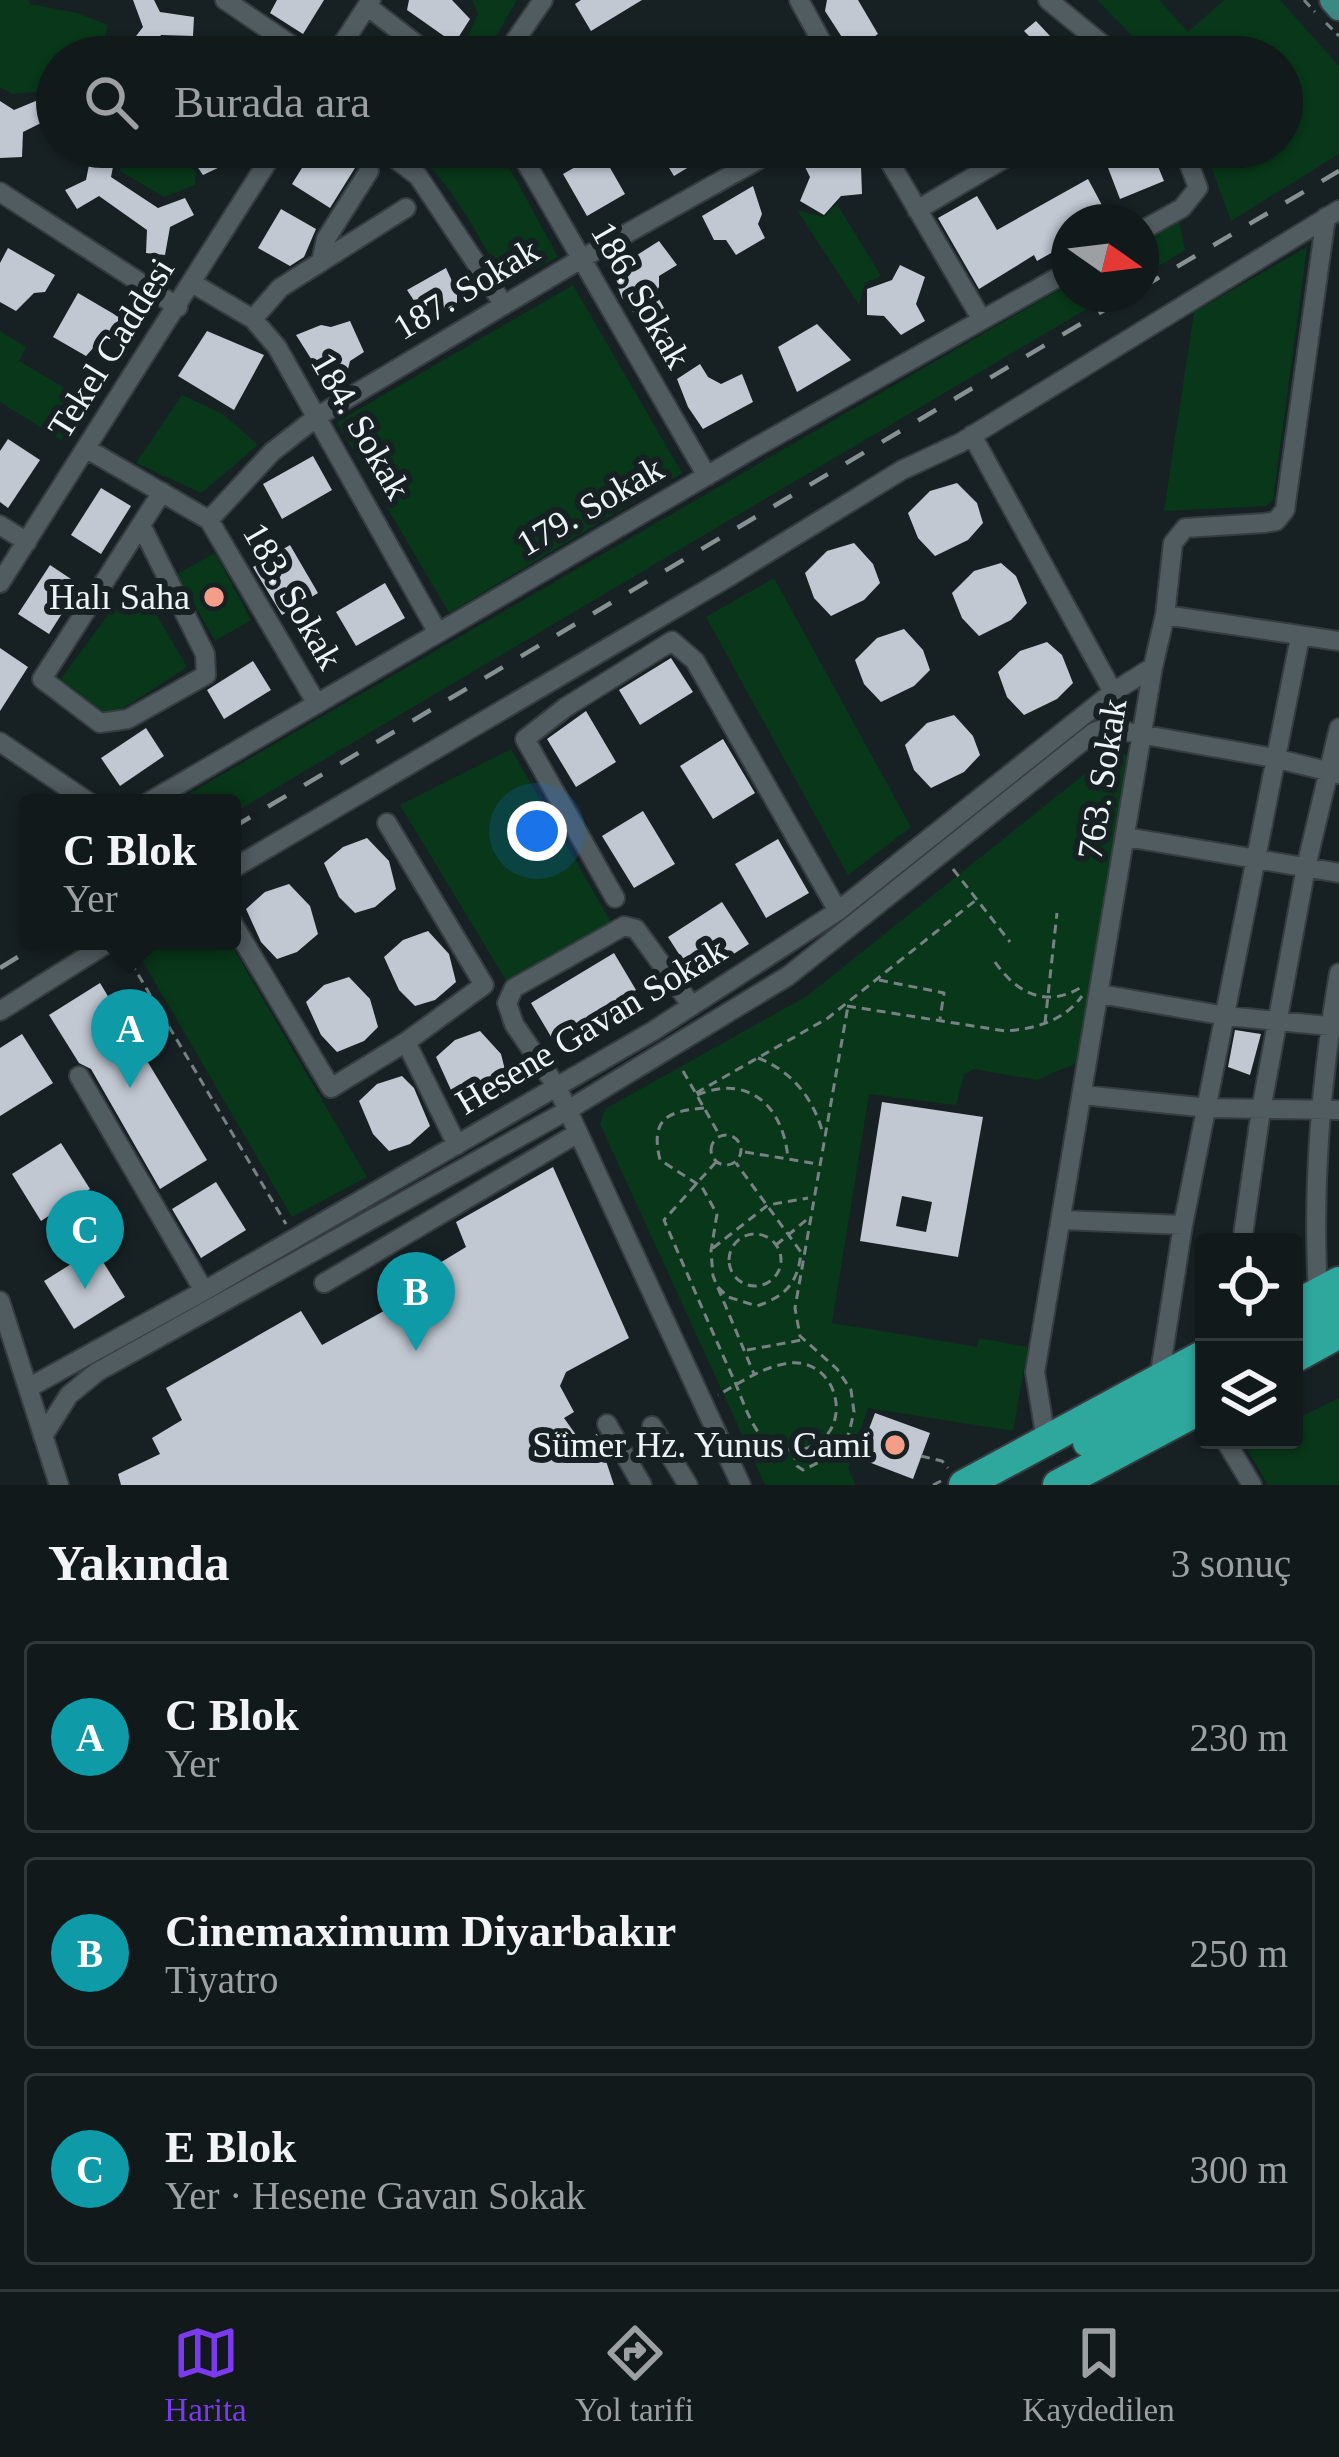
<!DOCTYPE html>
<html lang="tr">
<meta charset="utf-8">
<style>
body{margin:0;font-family:"Times New Roman",serif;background:#1e2628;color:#f1f3f6}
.controls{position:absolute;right:36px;bottom:36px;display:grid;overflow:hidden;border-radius:12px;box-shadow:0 3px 9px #0004}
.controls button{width:108px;height:108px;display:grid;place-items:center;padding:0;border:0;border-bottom:3px solid #30383a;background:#11191b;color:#f1f3f6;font:60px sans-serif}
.compass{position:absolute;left:1051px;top:204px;width:108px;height:108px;border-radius:50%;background:#11191b;box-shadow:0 3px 9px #0004;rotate:104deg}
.you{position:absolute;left:537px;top:831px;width:42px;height:42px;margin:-30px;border:9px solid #fff;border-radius:50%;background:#1a73e8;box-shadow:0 0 0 18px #1a73e833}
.badge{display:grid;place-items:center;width:78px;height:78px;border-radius:50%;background:#7c3aed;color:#fff;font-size:39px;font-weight:700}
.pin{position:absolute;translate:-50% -99px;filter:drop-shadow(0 3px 6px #0008)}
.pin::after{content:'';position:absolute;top:63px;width:42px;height:36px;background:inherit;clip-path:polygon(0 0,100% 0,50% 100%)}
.popup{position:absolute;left:19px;top:794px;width:222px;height:156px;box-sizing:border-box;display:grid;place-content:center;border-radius:12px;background:#11191b;filter:drop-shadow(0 3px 9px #0005);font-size:39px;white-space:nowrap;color:#9ca0a3}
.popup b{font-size:45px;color:#f1f3f6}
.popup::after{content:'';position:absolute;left:50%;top:100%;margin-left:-24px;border:24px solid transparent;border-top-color:#11191b}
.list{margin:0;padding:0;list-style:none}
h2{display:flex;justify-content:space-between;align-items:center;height:156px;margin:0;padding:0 48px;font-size:51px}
h2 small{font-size:39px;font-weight:400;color:#9ca0a3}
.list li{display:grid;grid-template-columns:78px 1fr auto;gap:36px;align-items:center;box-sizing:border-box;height:192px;margin:0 24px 24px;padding:0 24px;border:3px solid #30383a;border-radius:12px}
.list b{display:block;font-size:45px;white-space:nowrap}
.list p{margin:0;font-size:39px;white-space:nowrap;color:#9ca0a3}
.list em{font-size:39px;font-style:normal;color:#9ca0a3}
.icon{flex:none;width:66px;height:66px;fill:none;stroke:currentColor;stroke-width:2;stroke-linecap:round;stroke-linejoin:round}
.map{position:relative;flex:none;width:1339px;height:1485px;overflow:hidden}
.search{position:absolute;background:#11191b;box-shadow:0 3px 9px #0004;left:36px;right:36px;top:36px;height:132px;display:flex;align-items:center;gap:30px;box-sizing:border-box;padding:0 42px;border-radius:66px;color:#9ca0a3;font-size:45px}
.sheet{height:804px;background:#11191b}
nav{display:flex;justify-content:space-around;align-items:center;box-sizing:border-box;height:168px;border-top:3px solid #30383a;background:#11191b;font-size:33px;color:#9ca0a3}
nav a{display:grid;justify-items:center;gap:6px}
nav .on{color:#7c3aed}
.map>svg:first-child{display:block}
</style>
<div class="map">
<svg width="1339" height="1485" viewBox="0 0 1339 1485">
<rect width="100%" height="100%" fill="#172124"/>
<!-- green -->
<path fill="#083719" d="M0,0H28L30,4L77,13L108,25L99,57H57V114L45,91L12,94L0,87Z
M472,0H517L484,57H471L462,49L478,14Z
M1097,0H1159L1188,32L1224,0H1280L1339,66V154L1231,221L1204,147H1282V57H1153Z
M122,147H159L158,155L185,160L196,173L195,185L164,197L120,171Z
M405,147H498L558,257L506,283C478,239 450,174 405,147Z
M837,204L881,276L865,283L859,305L797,210L824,217Z
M1179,220L1185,250L1141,277V242Z
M1307,247L1273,500L1266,506L1164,511L1194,312Z
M1069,284V294H1112L232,814V803H173Z
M573,285L682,473L449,613L337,422Z
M0,331L26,347L19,361L85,400L61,440L0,402Z
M182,395L223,414L258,445L201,493L136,463Z
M215,553L251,620L215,641L177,574Z
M135,578L187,667L119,711L104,712L61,679Z
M774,578L911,827L848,875L706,617Z
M1117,748L1127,756L1077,1063L1037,1080L974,1069L964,1075L956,1105L869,1094L832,1323L977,1347L979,1338L1028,1347L1013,1431L868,1408L848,1469L856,1485H765L600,1124L605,1109L807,996Z
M511,749L611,922L507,982L400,805Z
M147,941H229L367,1177L292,1217L135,948Z
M1339,1398V1485H1268L1244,1444L1253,1440H1294V1420Z"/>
<!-- building -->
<path fill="#c1c8d2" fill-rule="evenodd" d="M133,0H154L160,12L194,17L193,36L161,35L147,57H120L143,27Z
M277,0H324L303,34L270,13Z
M409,0H452L470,19L458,38L451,41L407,10Z
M581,0H642L591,31L575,4Z
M827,0H858L878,34L860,47L847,45L825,11Z
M1036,21L1050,36L1049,42L1063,57H1023L1016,49L1030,37L1024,31Z
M43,98L51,118L23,132L22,157L0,158V101L14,110Z
M184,147H214L222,166L203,175Z
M315,147H322L355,168L330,208L292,184Z
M656,147H722L674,176Z
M1100,147H1150L1164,181L1120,199Z
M825,149L844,168L861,167L862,194L841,196L824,215L800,201L810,177L802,161Z
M92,150L116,151L111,177L158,208L185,198L194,215L170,227L165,255L146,253L147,230L99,196L77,209L65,190L86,180Z
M601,152L625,194L587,216L563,174Z
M1088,179L1111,222H1069V243L1037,261L1034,255L979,289L938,218L977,196L997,230Z
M753,186L762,214L758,224L765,238L736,255L726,240H714L702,216Z
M281,209L316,229L304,257L290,266L258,248Z
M659,241L677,265L659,276V287L655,292L664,308L640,321L622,298L612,271Z
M8,248L55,275L45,292L34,293L16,311L0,302V263Z
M900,265L925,277L916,304L925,321L901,335L884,316L867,315V289L892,280Z
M446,268L457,292V303L435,317L423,314L407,290Z
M78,293L124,320L114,336L103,337L86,356L53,337Z
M350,321L364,352L350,361L348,369L329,387L296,335L321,325L331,327Z
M817,324L851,360L797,392L778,347Z
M207,331L264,355L234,410L178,376Z
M700,364L708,377L721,384L742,374L753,402L703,429L688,407L677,379Z
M8,439L40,460L8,508L0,502V451Z
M313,456L332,490L282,519L263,484Z
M957,483L977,503L983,523L968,540L935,556L918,538L908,513L930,491Z
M101,488L131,506L101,554L71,535Z
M854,543L873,564L880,583L864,600L831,616L814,598L805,573L827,551Z
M290,545L318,593L282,615L253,567Z
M1001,563L1016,576L1027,603L1011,620L979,636L962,618L952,593L974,571Z
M50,565L80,585L49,634L18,614Z
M385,583L405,618L356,646L336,612Z
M904,629L923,650L930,670L914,686L881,702L864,684L855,660L877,638Z
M1047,642L1062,655L1073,683L1057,699L1024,715L1007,697L998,672L1020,651Z
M0,648L28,667L0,711Z
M671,658L693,692L640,725L619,690Z
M253,661L271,690L224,719L207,690Z
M586,711L616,762L576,787L547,739Z
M954,715L973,736L980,755L964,772L931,788L914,770L905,745L927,723Z
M146,728L164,756L120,786L101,758Z
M723,739L755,793L713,819L680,766Z
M643,811L675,864L634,888L602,836Z
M367,838L389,861L396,889L375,907L355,913L339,897L324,863L343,847Z
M778,839L809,893L766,918L735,864Z
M289,884L310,906L318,934L297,952L277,959L261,942L246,909L265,892Z
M722,902L749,944L695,979L668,937Z
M428,931L449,954L456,982L435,1000L415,1006L399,990L384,957L403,940Z
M614,953L636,990L553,1040L531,1003Z
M349,977L370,999L378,1027L364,1041L337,1052L321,1035L306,1002L324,985Z
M100,983L207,1160L160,1189L91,1069L79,1063L49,1015Z
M1235,1030L1261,1034L1250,1075L1228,1067Z
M480,1031L501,1054L508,1082L487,1100L467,1106L451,1090L436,1057L455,1040Z
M22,1034L53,1083L0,1116V1048Z
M402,1076L414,1088L430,1126L410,1144L389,1151L373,1134L359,1101L377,1084Z
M882,1102L983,1117L958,1257L860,1241ZM902,1196L932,1202L926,1232L896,1226Z
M61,1143L90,1189L41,1221L12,1174Z
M553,1167L629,1338L566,1372L560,1386L574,1412L564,1418L581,1442L597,1434L614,1485H121L118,1474L160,1454L152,1438L182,1420L166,1388L301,1311L322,1345L393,1306L387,1295L466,1247L456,1222Z
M216,1182L246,1230L201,1258L172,1209Z
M95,1249L125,1297L74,1329L44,1281Z
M875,1413L930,1433L913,1479L858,1458Z"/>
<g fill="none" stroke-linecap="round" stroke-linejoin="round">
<defs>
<path id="minor" d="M225,0L309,57
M799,0L830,57
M1048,0L1118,57
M367,6L433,57
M334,57L371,0
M504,57L543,0
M380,147L418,176L504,305
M517,147L707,476
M881,147L982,320
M0,192L178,307
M917,210L1024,147
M1141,231L1182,208L1198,188L1183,147
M321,262L326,239L369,171
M192,283L253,319L277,347L438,633
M253,319L280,288L406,208
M972,435L1113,692
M87,449L209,520L317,704
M209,520L272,452L318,416L581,259L781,147
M0,525L27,542
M141,525L205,654L206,675L128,719L100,723L42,679L162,492
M0,583L277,147
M1165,615L1339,641
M0,742L90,803
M147,803L756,447L1069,271
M1126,837L1339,873
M232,869L730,576L902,470L960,443L1339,210
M615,898L525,739L566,707L672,641L695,661L838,911
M232,922L331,1088L406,1042L484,985L387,823
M1100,994L1226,1016L1339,1027
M692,1006L636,929L624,926L514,988L507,1003L514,1024L557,1087L741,1485
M0,1011L111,941
M406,1042L457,1145
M79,1076L204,1291
M1083,1095L1208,1108L1339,1110
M1063,1220L1183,1225
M1242,1242L1261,1110L1306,867L1339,728
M324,1283L578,1133
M1318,1293C1312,1187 1321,1078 1339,973
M0,1301L59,1485
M1159,1379L1183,1225L1300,637
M28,1388L204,1291L653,1031L838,911L1113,692L1153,667
M607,1424L642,1485
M652,1426L688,1485
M43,1436L69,1395L97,1372L568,1110L788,976L1094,732L1106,728L1274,758L1339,774
M1046,1440L1035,1372L1153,667L1165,615L1173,543L1185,528L1264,523L1276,521L1285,510L1326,217
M1225,1440L1252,1485"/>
<path id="major" d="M1332,0L1339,8"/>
<path id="highway" d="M1294,1306L1339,1282
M1294,1331L1339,1307
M1294,1358L1339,1333
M1088,1442L1204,1379
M964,1485L1204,1355
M1058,1485L1204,1407"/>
</defs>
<!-- minor casing -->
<use href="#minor" stroke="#363d40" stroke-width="22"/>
<!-- major casing -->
<use href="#major" stroke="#363d40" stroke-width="28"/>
<!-- highway casing -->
<use href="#highway" stroke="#363d40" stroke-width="34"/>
<!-- path -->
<path stroke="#788184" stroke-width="3" stroke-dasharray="9 6" stroke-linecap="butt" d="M1304,0L1315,12
M1326,23L1339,36
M953,869L1010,942
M123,949L286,1224
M995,962C1017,994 1048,1009 1083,986
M879,980L944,993L940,1019
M847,1006L1005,1031C1035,1029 1064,1021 1082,996
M1045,1023L1057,913
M758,1058C792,1071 814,1099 823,1134
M683,1071L720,1136
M696,1093L828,1018L976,900
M697,1095C750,1073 784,1108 788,1159
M704,1108C667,1111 650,1119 660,1160L702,1187L717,1214L711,1251L713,1276L754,1374
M711 1150a15 15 0 1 1 30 0a15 15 0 1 1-30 0Z
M745,1152L818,1164
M716,1162L664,1220C687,1273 710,1327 734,1380C742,1398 749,1422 762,1437C773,1448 790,1453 804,1449C859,1434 838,1352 784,1364C761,1368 738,1384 718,1395
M729 1260a26 26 0 1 1 52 0a26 26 0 1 1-52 0Z
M776,1245L810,1217
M713,1248L768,1205L808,1198
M718,1287L728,1297L757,1306C785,1296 798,1284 801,1252L736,1163
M747,1350L802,1340
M793,1451L797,1466L803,1470L834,1455L849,1433L854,1412L851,1390L837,1369L800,1336L795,1308L848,1006
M921,1456L942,1461L948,1468
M933,1485L943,1480"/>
<!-- minor -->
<use href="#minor" stroke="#515c60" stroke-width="18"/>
<!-- major -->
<use href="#major" stroke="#3c8984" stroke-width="24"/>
<!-- highway -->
<use href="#highway" stroke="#2ea79c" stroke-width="30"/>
<!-- rail -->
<path stroke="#879093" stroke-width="4.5" stroke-dasharray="21 21" stroke-linecap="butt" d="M1141,288L1339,171
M232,828L1131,294
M0,968L44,941"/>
</g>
<!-- markers -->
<g fill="#f49e89" stroke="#172124" stroke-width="4.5">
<circle cx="214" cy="597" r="12"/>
<circle cx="895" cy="1445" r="12"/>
</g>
<g text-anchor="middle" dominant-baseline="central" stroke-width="12" stroke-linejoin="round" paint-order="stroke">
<!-- street labels -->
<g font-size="36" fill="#edf4f7" stroke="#172124">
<text transform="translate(466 289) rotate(-31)">187. Sokak</text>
<text transform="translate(641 295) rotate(60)">186. Sokak</text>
<text transform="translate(111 348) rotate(-58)">Tekel Caddesi</text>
<text transform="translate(361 426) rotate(60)">184. Sokak</text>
<text transform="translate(590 506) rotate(-30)">179. Sokak</text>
<text transform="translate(293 596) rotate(60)">183. Sokak</text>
<text transform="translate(1102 779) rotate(-81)">763. Sokak</text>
<text transform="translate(591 1026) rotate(-31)">Hesene Gavan Sokak</text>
</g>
<!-- poi labels -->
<g font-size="36" fill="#edf4f7" stroke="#172124" text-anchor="end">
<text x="190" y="597">Halı Saha</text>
<text x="871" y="1445">Sümer Hz. Yunus Cami</text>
</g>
</g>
</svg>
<div class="controls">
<button><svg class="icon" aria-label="locate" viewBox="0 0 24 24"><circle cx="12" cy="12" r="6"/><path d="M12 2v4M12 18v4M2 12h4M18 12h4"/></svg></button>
<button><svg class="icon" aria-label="layers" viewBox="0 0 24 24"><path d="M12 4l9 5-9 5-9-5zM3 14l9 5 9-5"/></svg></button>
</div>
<svg class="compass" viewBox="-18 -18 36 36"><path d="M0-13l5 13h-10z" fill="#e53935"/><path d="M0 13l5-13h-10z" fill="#9ca0a3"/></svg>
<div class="you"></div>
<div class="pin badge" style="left:130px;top:1088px;background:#0f9aa8">A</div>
<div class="popup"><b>C Blok</b>Yer</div>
<div class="pin badge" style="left:416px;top:1351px;background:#0f9aa8">B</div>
<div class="pin badge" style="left:85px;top:1289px;background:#0f9aa8">C</div>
<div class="search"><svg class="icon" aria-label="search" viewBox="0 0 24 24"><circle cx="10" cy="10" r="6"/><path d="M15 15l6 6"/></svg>Burada ara</div>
</div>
<section class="sheet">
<h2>Yakında<small>3 sonuç</small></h2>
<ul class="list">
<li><span class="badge" style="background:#0f9aa8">A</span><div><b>C Blok</b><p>Yer</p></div><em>230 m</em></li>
<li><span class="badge" style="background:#0f9aa8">B</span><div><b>Cinemaximum Diyarbakır</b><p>Tiyatro</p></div><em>250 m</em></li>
<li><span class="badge" style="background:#0f9aa8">C</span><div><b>E Blok</b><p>Yer · Hesene Gavan Sokak</p></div><em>300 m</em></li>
</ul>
</section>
<nav>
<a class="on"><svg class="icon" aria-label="map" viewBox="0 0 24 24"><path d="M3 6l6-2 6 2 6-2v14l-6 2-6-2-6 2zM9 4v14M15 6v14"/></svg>Harita</a>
<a><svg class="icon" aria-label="directions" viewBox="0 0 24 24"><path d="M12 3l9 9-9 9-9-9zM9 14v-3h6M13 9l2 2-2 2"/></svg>Yol tarifi</a>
<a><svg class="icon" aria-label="saved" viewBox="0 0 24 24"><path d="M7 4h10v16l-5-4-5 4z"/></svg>Kaydedilen</a>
</nav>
